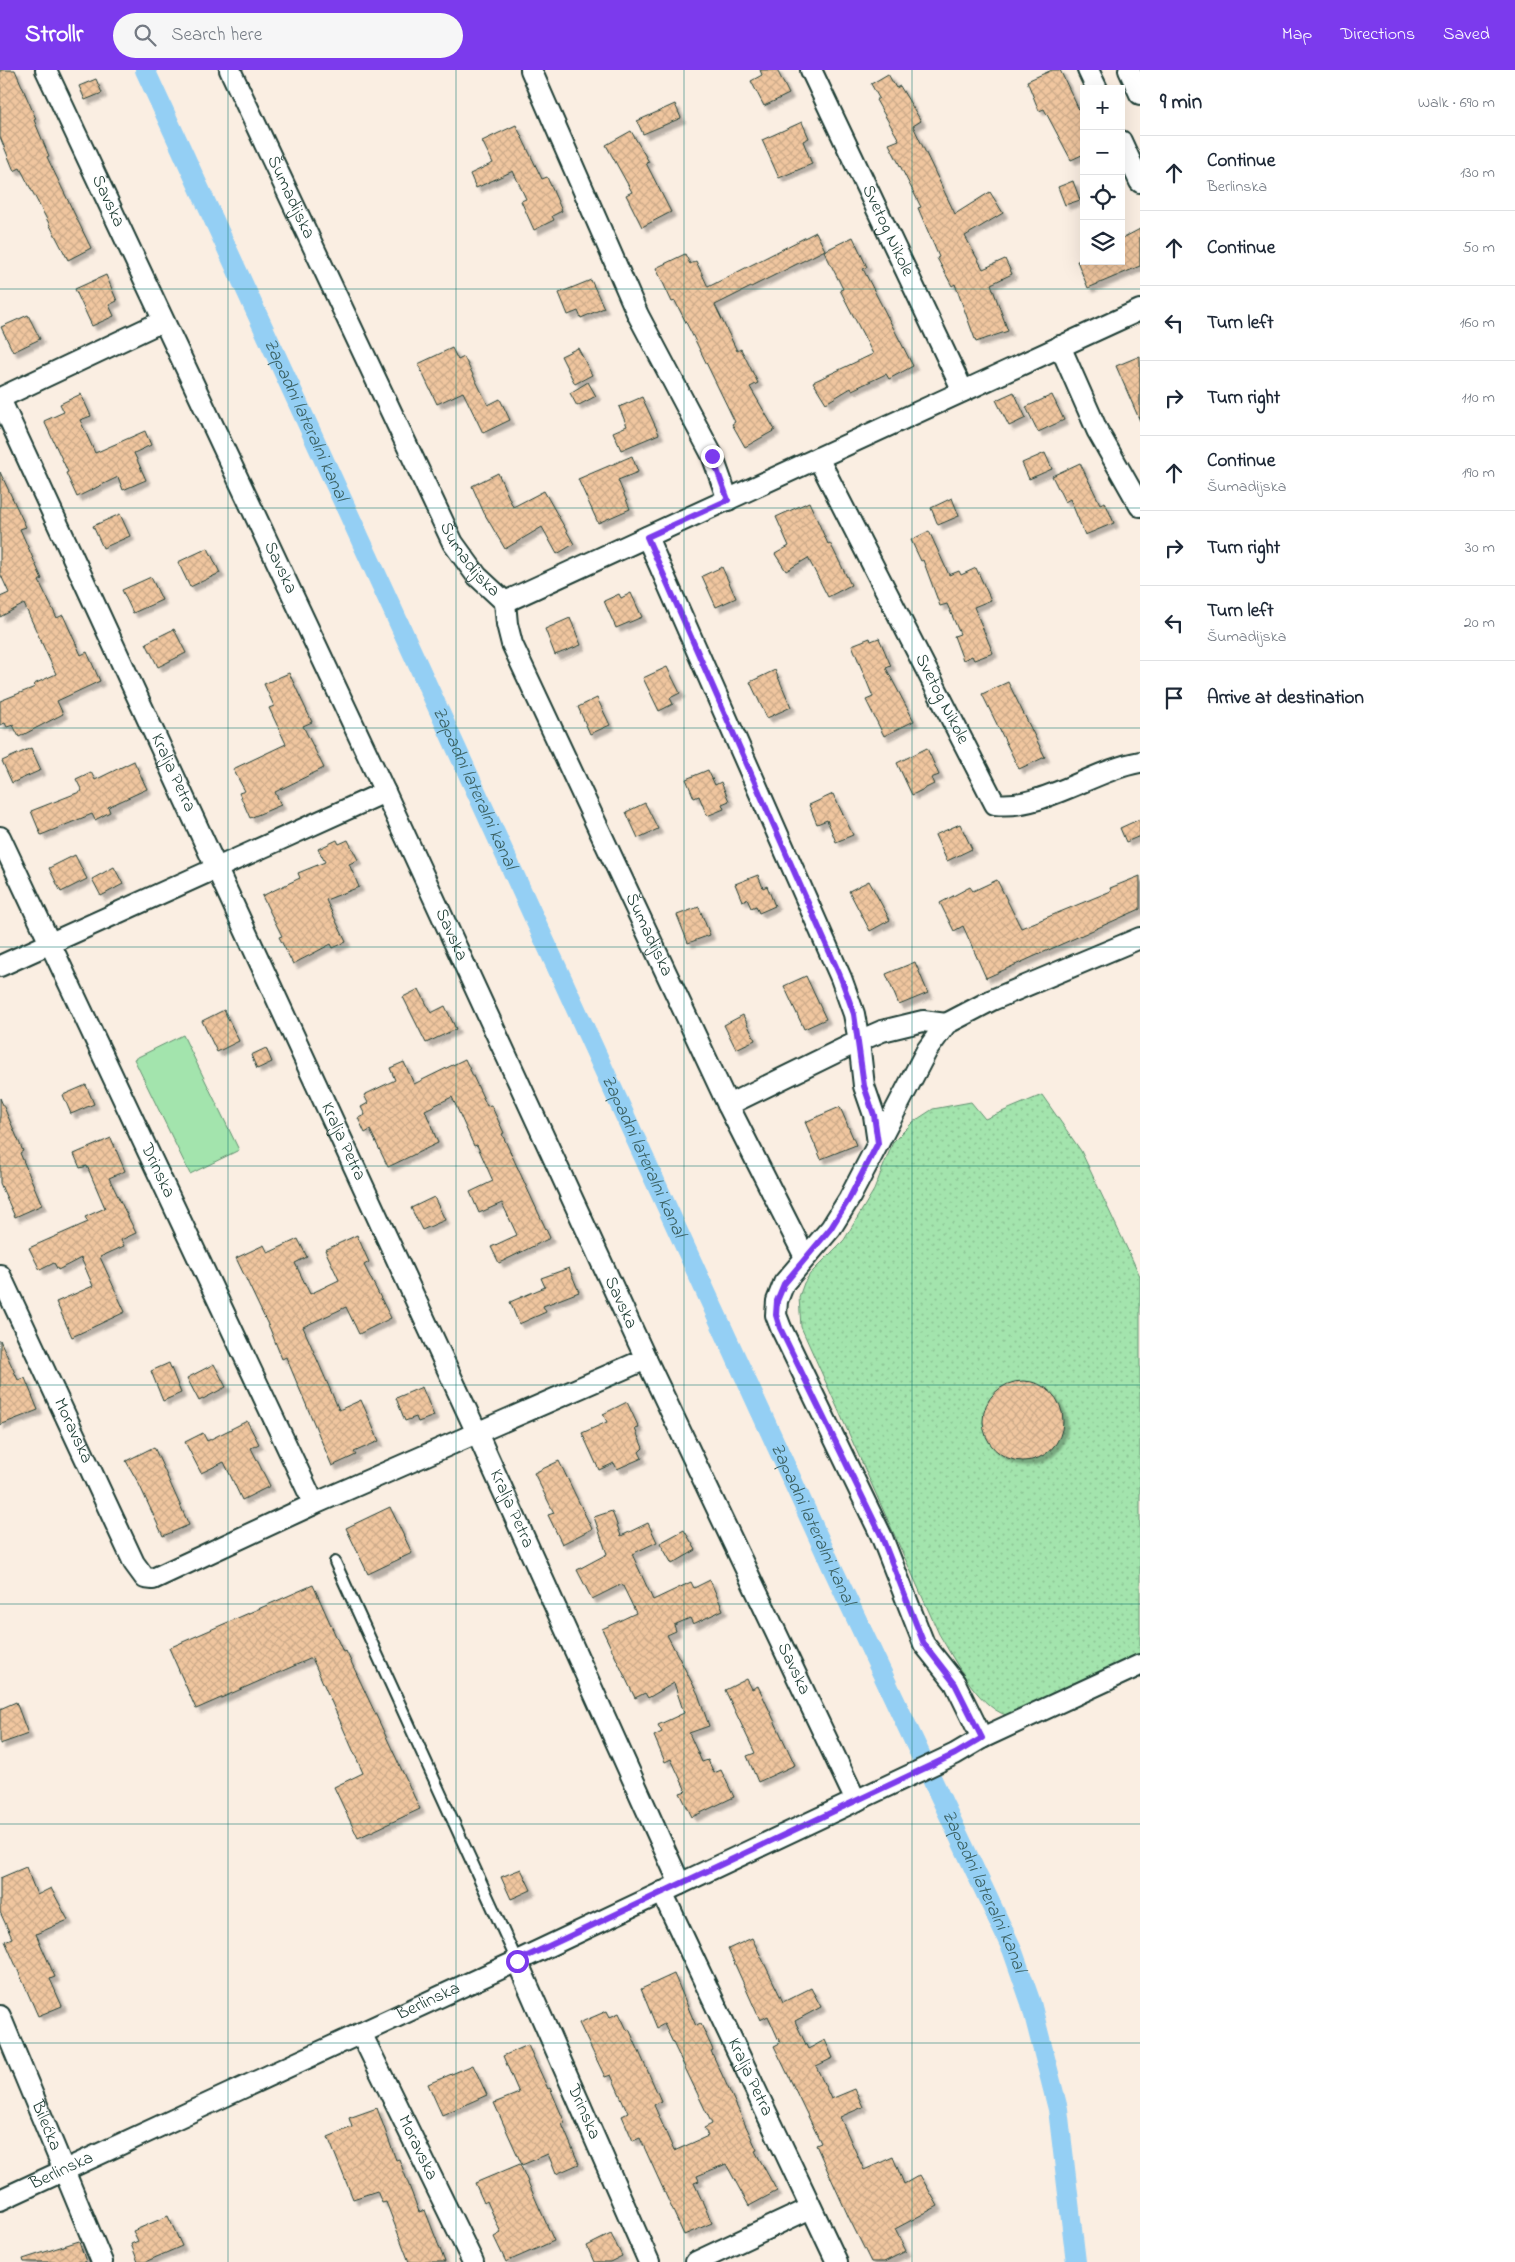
<!DOCTYPE html>
<meta charset="utf-8">
<style>
body{margin:0;font-family:"Indie Flower",sans-serif;background:#f6f6f7;color:#1f2937}
.controls{position:absolute;right:15px;top:15px;display:grid;overflow:hidden;border-radius:0px;box-shadow:0 5px 20px #0002}
.controls button{width:45px;height:45px;display:grid;place-items:center;padding:0;border:0;border-bottom:1px solid #e0e1e3;background:#fff;color:#1f2937;font:25px sans-serif}
.stop{position:absolute;width:15px;height:15px;margin:-11px;border:4px solid #7c3aed;border-radius:50%;background:#fff}
.stop.end{background:#7c3aed;border-color:#fff;box-shadow:0 1px 5px #0008}
.list{margin:0;padding:0;list-style:none}
h2{display:flex;justify-content:space-between;align-items:center;height:65px;margin:0;padding:0 20px;font-size:21px}
h2 small{font-size:16px;font-weight:400;color:#747a83}
.list li{display:grid;grid-template-columns:32px 1fr auto;gap:15px;align-items:center;box-sizing:border-box;height:75px;padding:0 20px;border-top:1px solid #e0e1e3}
.list b{display:block;font-size:19px;white-space:nowrap}
.list p{margin:0;font-size:16px;white-space:nowrap;color:#747a83}
.list em{font-size:16px;font-style:normal;color:#747a83}
.icon{flex:none;width:28px;height:28px;fill:none;stroke:currentColor;stroke-width:2;stroke-linecap:round;stroke-linejoin:round}
.map{position:relative;flex:none;width:1140px;height:2192px;overflow:hidden}
header{display:flex;align-items:center;gap:30px;box-sizing:border-box;height:70px;padding:0 25px;background:#7c3aed;color:#fff}
header strong{font-size:24px}
nav{display:flex;gap:28px;margin-inline-start:auto;font-size:18px}
.search{width:350px;height:45px;background:#f6f6f7;display:flex;align-items:center;gap:12px;box-sizing:border-box;padding:0 18px;border-radius:28px;color:#747a83;font-size:19px}
main{display:flex}
aside{flex:1;background:#fff}
.map>svg:first-child{display:block}
</style>
<header>
<strong>Strollr</strong>
<div class="search"><svg class="icon" aria-label="search" viewBox="0 0 24 24"><circle cx="10" cy="10" r="6"/><path d="M15 15l6 6"/></svg>Search here</div>
<nav><a>Map</a><a>Directions</a><a>Saved</a></nav>
</header>
<main>
<div class="map">
<svg width="1140" height="2192" viewBox="0 0 1140 2192">
<defs>
<pattern id="grass-dots" width="8" height="8" patternUnits="userSpaceOnUse" patternTransform="scale(1.25)"><rect width="8" height="8" fill="#a3e4ad"/><path d="M2 2h.1M6 6h.1" fill="none" stroke="#8cc495" stroke-width="1.8" stroke-linecap="round"/></pattern>
<pattern id="building-cross-hatch" width="8" height="8" patternUnits="userSpaceOnUse" patternTransform="scale(1.25)"><rect width="8" height="8" fill="#f0c69f"/><path d="M0 0l8 8M0 8l8-8" fill="none" stroke="#cdab8a"/></pattern>
<filter id="shadow"><feDropShadow dx="4.5" dy="4.5" stdDeviation="1" flood-color="#0004"/></filter>
</defs>
<rect width="100%" height="100%" fill="#faeee2"/>
<filter id="ink" filterUnits="userSpaceOnUse"><feTurbulence type="fractalNoise" baseFrequency=".02" numOctaves="2"/><feDisplacementMap in="SourceGraphic" scale="10" xChannelSelector="R" yChannelSelector="G"/><feConvolveMatrix kernelMatrix="1 2 1 2 8 2 1 2 1" color-interpolation-filters="sRGB"/></filter>
<g filter="url(#ink)">
<!-- grass -->
<path fill="url(#grass-dots)" stroke="#619070" d="M1042,1025L1081,1081L1140,1206V1585L1014,1647C980,1643 955,1590 939,1564L801,1257L799,1227L804,1213L810,1204L844,1170L874,1120L893,1072L913,1052L933,1039L971,1032L985,1049Z"/>
<!-- pitch -->
<path fill="#a3e4ad" stroke="#619070" d="M183,965L239,1080L190,1104L134,989Z"/>
<g fill="none" stroke-linecap="round" stroke-linejoin="round">
<!-- canal -->
<path stroke="#94cff4" stroke-width="20" id="s1" d="M145,0L832,1497L1012,1879L1031,1933L1058,2039L1076,2192"/>
</g>
<!-- building -->
<path fill="url(#building-cross-hatch)" stroke="#1f3d34" filter="url(#shadow)" d="M0,0H15L36,49L34,50L49,86L47,87L91,178L68,190L20,98L14,101L0,67Z
M760,0H777L789,24L764,36L751,11L762,5Z
M1052,0H1060L1084,50V84L1071,90L1044,39L1039,41L1027,11Z
M888,4L896,18L900,16L921,51L913,56L955,144L990,122L1003,143L965,166L983,199L1005,189L1012,204L991,214L1008,261L976,272L955,214L952,216L937,188L939,187L918,138L921,137L889,74L899,70L876,30L879,28L871,14Z
M96,9L102,23L85,30L79,16Z
M675,34L681,48L643,64L637,51Z
M802,52L809,68L803,71L812,94L779,108L762,70Z
M516,55L542,109L547,107L562,141L552,146L554,150L534,160L521,131L526,129L513,101L476,118L470,104L493,93L482,71Z
M631,61L649,92L646,93L671,142L642,157L626,125L632,122L606,75Z
M1073,111L1080,130L1065,135L1058,117Z
M1140,159V196L1088,218L1077,191H1121V169Z
M816,162L825,180L715,235L737,281L741,279L758,313L750,317L775,360L745,377L732,354L735,352L697,274L675,231L672,232L656,198L685,184L690,194L696,191L708,217Z
M853,167L867,197L863,199L913,296L889,309L886,304L852,320L851,318L826,333L813,312L873,284L840,220L843,219L824,181Z
M106,205L117,231L109,235L114,246L92,256L75,219Z
M591,210L604,238L581,248L578,241L568,245L559,223Z
M28,245L40,269L13,282L1,257Z
M452,278L458,290L464,287L488,335L500,329L510,350L483,363L463,322L437,334L418,294Z
M578,278L592,305L575,314L561,286Z
M1140,286V351L1116,296Z
M588,312L596,326L577,336L570,323Z
M1014,322L1026,348L1009,356L996,330Z
M81,324L91,346L80,350L95,383L145,361L151,375L134,383L146,410L123,420L118,407L77,427L66,403L68,402L44,351L64,342L60,334Z
M1052,325L1064,350L1038,362L1026,337Z
M642,327L659,364L621,380L613,362L627,356L619,337Z
M1045,383L1052,399L1029,409L1022,393Z
M632,386L638,402L618,410L630,439L598,453L578,409Z
M1080,393L1100,434L1105,432L1114,453L1085,465L1070,429L1065,432L1052,406Z
M0,402L26,457L20,459L42,509L39,511L57,548L63,545L81,585L87,582L100,611L57,631L63,644L19,667L13,655L7,657L5,653L0,655V631L35,617L34,614L56,604L24,534L0,547V527L9,523L0,503Z
M498,403L513,437L544,421L574,474L557,484L542,457L505,479L484,443L472,416Z
M952,428L959,446L938,455L931,438Z
M809,432L828,474L830,473L851,515L828,527L808,488L786,501L775,484L789,476L776,447Z
M120,444L130,466L103,478L93,456Z
M929,461L949,505L959,501L961,505L976,498L991,530L974,537L993,583L974,590L972,586L963,590L954,566L960,564L947,534L940,536L923,490L921,491L911,470Z
M208,478L220,503L190,517L178,492Z
M722,497L736,528L716,537L702,506Z
M151,507L162,530L133,543L122,520Z
M631,523L642,547L616,558L604,531L619,524L621,528Z
M570,548L581,575L555,585L545,559Z
M174,559L186,583L158,597L146,573Z
M870,568L871,571L879,568L891,596L886,598L914,651L884,666L866,630L873,627L852,575Z
M667,597L680,623L670,628L673,634L659,641L643,608Z
M775,600L791,637L767,648L750,612Z
M289,603L312,652L303,656L324,698L275,722L281,735L250,748L239,723L245,721L233,699L286,674L269,638L274,636L264,614Z
M1008,612L1045,687L1019,699L982,624Z
M597,628L610,655L590,664L578,637Z
M31,678L41,700L12,713L2,691Z
M927,678L939,705L931,708L934,714L912,725L897,693Z
M134,691L147,719L108,737L110,742L95,750L92,744L41,765L31,741L82,721L76,709L91,702L95,710Z
M708,700L715,715L721,712L729,731L722,734L724,739L707,746L699,726L694,728L686,709Z
M833,724L853,765L836,772L827,750L817,754L809,735Z
M645,733L658,759L638,768L626,742Z
M1140,749V766L1126,772L1120,758Z
M960,754L972,779L947,791L935,765Z
M337,770L339,774L348,770L358,790L349,794L359,817L326,830L346,872L333,878L331,874L293,894L279,867L282,866L262,826L300,808L298,803L325,792L318,779Z
M75,785L87,809L61,822L49,798Z
M114,797L123,814L101,826L92,809Z
M758,805L763,818L767,816L775,836L759,843L756,836L751,838L747,829L742,831L735,814Z
M1140,806V839L986,908L963,856L954,861L940,833L970,817L973,821L997,810L1021,858L1111,821L1110,818Z
M869,811L890,850L870,861L849,821Z
M699,837L710,865L688,873L677,845Z
M915,892L928,923L899,935L886,904Z
M806,906L826,949L804,959L784,916Z
M419,919L431,943L445,936L456,959L426,973L403,927Z
M224,940L239,971L217,982L202,951Z
M743,945L755,970L736,979L724,955Z
M266,978L272,992L257,999L251,985Z
M465,989L487,1036L491,1035L504,1063L502,1064L550,1168L499,1193L491,1177L517,1165L502,1133L479,1143L470,1122L493,1111L477,1075L474,1076L452,1027L425,1040L438,1073L388,1097L370,1060L365,1063L358,1048L365,1045L361,1037L368,1033L364,1025L395,1010L390,998L404,992L414,1014Z
M86,1015L94,1034L71,1044L63,1025Z
M0,1028L23,1081L20,1083L42,1135L15,1147L0,1113Z
M840,1037L856,1075L821,1089L805,1052Z
M111,1068L125,1101L109,1108L136,1163L121,1170L124,1176L100,1187L125,1242L72,1267L56,1232L93,1216L81,1188L58,1200L54,1193L40,1200L29,1178L88,1152L85,1147L105,1138L87,1096L80,1098L74,1084Z
M434,1127L445,1150L422,1160L411,1138Z
M357,1165L369,1192L364,1195L391,1248L359,1264L346,1237L303,1257L339,1340L361,1330L379,1371L354,1382L356,1385L332,1396L286,1287L282,1289L270,1259L236,1188L264,1175L268,1183L298,1169L307,1187L295,1193L310,1224L339,1210L325,1180Z
M569,1198L579,1222L543,1236L546,1242L519,1254L510,1232L545,1217L541,1208Z
M0,1270L18,1310L25,1308L38,1340L0,1355Z
M169,1293L181,1323L163,1331L151,1301Z
M214,1294L226,1317L199,1331L187,1308Z
M983 1351a40 40 0 1 1 80 0a40 40 0 1 1-80 0Z
M422,1317L434,1346L418,1352L416,1347L405,1351L396,1328Z
M627,1332L639,1358L635,1359L643,1378L639,1382L642,1388L617,1399L614,1393L599,1400L582,1363L607,1352L603,1344Z
M247,1351L259,1374L251,1378L270,1416L242,1430L224,1392L201,1403L185,1372L203,1363L207,1371Z
M154,1377L189,1455L163,1466L139,1414L126,1391Z
M559,1391L592,1459L562,1474L548,1445L554,1443L534,1403Z
M390,1437L412,1483L368,1504L346,1458Z
M612,1441L621,1466L648,1453L657,1472L632,1484L653,1530L691,1512L694,1518L710,1510L723,1540L693,1554L690,1548L674,1555L676,1561L667,1565L698,1624L709,1656L689,1663L702,1692L708,1690L714,1703L721,1700L734,1727L692,1747L680,1723L686,1721L671,1689L665,1692L654,1666L662,1662L658,1655L684,1643L674,1613L648,1628L645,1623L635,1628L602,1559L636,1543L622,1514L592,1529L577,1500L607,1484L594,1447Z
M684,1460L696,1480L672,1494L660,1473Z
M313,1515L343,1582L346,1581L420,1739L358,1768L334,1717L363,1703L312,1588L196,1639L169,1578Z
M747,1609L752,1619L758,1616L795,1695L758,1712L747,1686L755,1683L725,1620Z
M16,1632L28,1664L0,1674V1639Z
M26,1797L37,1825L51,1818L68,1850L36,1864L55,1907L50,1909L62,1936L38,1946L5,1871L12,1868L0,1842V1808Z
M521,1799L531,1820L511,1829L501,1807Z
M752,1868L783,1932L811,1918L821,1937L795,1951L808,1979L825,1970L833,1988L816,1996L831,2029L855,2019L863,2037L840,2047L864,2100L893,2087L904,2114L920,2105L938,2136L895,2159L906,2181L884,2192H871L849,2148L816,2075L821,2073L774,1976L780,1973L768,1946L760,1950L728,1879Z
M674,1904L696,1956L701,1954L713,1980L711,1981L757,2080L755,2081L777,2121L749,2136L726,2094L697,2106L699,2111L694,2113L712,2153L684,2165L640,2068L633,2071L622,2046L628,2043L611,2005L605,2007L579,1953L607,1941L610,1947L619,1943L627,1960L629,1959L661,2031L654,2035L674,2081L708,2066L704,2058L712,2054L664,1954L657,1958L641,1919Z
M528,1975L548,2019L550,2018L565,2053L562,2054L579,2094L556,2104L548,2084L522,2095L494,2033L519,2023L503,1986Z
M473,1995L487,2025L442,2045L428,2014Z
M377,2038L396,2090L399,2089L419,2142L425,2140L445,2192H409L386,2132L382,2133L377,2121L353,2129L328,2067L352,2057L349,2048Z
M520,2094L554,2171L506,2192L494,2167L501,2163L487,2131L484,2133L475,2113Z
M168,2146L182,2176L145,2192H138L131,2174L138,2171L133,2161Z
M611,2164L622,2186L610,2192H594L587,2176Z
M79,2171L86,2192H24L23,2189Z"/>
<g fill="none" stroke-linecap="round" stroke-linejoin="round">
<defs>
<path id="service" d="M335,1492L517,1891"/>
<g id="minor">
<path id="s2" d="M46,0L385,722L646,1289L856,1731"/>
<path id="s3" d="M230,0L453,473L477,506L505,532L507,554L512,574L728,1035L805,1187"/>
<path d="M531,0L638,245L712,385L728,430"/>
<path id="s4" d="M811,0L963,321"/>
<path d="M1088,0L1097,19"/>
<path d="M1129,0L1140,24"/>
<path d="M1121,71L1140,112"/>
<path d="M1060,276L1097,360L1140,436"/>
<path d="M0,328L163,251"/>
<path id="s5" d="M0,329L477,1363L680,1814"/>
<path id="s6" d="M818,388L995,734C1041,740 1094,700 1140,692"/>
<path d="M647,467L841,908L854,944L859,971L728,1035"/>
<path d="M505,532L1140,240"/>
<path id="s7" d="M0,767L314,1434"/>
<path d="M0,896L385,722"/>
<path d="M878,1073L874,1045L864,1016L859,971L882,961L923,951L946,954"/>
<path id="s8" d="M0,1205L134,1493L145,1508L153,1509L314,1434L646,1289"/>
<path d="M982,1668L955,1613L924,1574L881,1465L781,1258L776,1245L777,1231L784,1213L831,1158L849,1129L927,980L946,954L992,930L1140,868"/>
<path id="s9" d="M662,1822L837,2192"/>
<path id="s10" d="M517,1891L649,2192"/>
<path id="s11" d="M0,1946L102,2192"/>
<path id="s12" d="M361,1963L473,2192"/>
<path id="s13" d="M0,2130L517,1891L955,1684L982,1668L1140,1595"/>
<path d="M696,2192L811,2138"/>
</g>
</defs>
<!-- service casing -->
<use href="#service" stroke="#1f3d34" stroke-width="14"/>
<!-- minor casing -->
<use href="#minor" stroke="#1f3d34" stroke-width="24"/>
<!-- service -->
<use href="#service" stroke="#fff" stroke-width="10"/>
<!-- minor -->
<use href="#minor" stroke="#fff" stroke-width="20"/>
</g>
</g>
<g fill="none" stroke-linecap="round" stroke-linejoin="round" filter="url(#ink)">
<!-- route -->
<path stroke="#7c3aed" stroke-width="6" d="M517,1891L955,1684L982,1668L955,1614L924,1574L881,1465L780,1258L776,1245L777,1231L784,1214L831,1158L849,1129L878,1073L874,1045L864,1016L854,944L841,908L647,467L728,430L712,386"/>
</g>
<!-- grid -->
<path fill="none" stroke="#0f766e" stroke-width="1" stroke-opacity="0.55" d="M228,0V2192M456,0V2192M684,0V2192M912,0V2192M0,219H1140M0,438H1140M0,658H1140M0,877H1140M0,1096H1140M0,1315H1140M0,1534H1140M0,1754H1140M0,1973H1140"/>
<g text-anchor="middle" dominant-baseline="central" stroke-width="5" stroke-linejoin="round" paint-order="stroke">
<!-- street labels -->
<g font-size="18" fill="#1f3d34" stroke="#fff">
<text stroke="none"><textPath href="#s3" startOffset="141">Šumadijska</textPath></text>
<text stroke="none"><textPath href="#s2" startOffset="145">Savska</textPath></text>
<text stroke="none"><textPath href="#s4" startOffset="178">Svetog Nikole</textPath></text>
<text stroke="none"><textPath href="#s3" startOffset="546">Šumadijska</textPath></text>
<text stroke="none"><textPath href="#s2" startOffset="550">Savska</textPath></text>
<text stroke="none"><textPath href="#s6" startOffset="271">Svetog Nikole</textPath></text>
<text stroke="none"><textPath href="#s5" startOffset="412">Kralja Petra</textPath></text>
<text stroke="none"><textPath href="#s2" startOffset="955">Savska</textPath></text>
<text stroke="none"><textPath href="#s3" startOffset="966">Šumadijska</textPath></text>
<text stroke="none"><textPath href="#s5" startOffset="818">Kralja Petra</textPath></text>
<text stroke="none"><textPath href="#s7" startOffset="369">Drinska</textPath></text>
<text stroke="none"><textPath href="#s2" startOffset="1360">Savska</textPath></text>
<text stroke="none"><textPath href="#s8" startOffset="172">Moravska</textPath></text>
<text stroke="none"><textPath href="#s5" startOffset="1222">Kralja Petra</textPath></text>
<text stroke="none"><textPath href="#s2" startOffset="1765">Savska</textPath></text>
<text stroke="none"><textPath href="#s13" startOffset="472">Berlinska</textPath></text>
<text stroke="none"><textPath href="#s9" startOffset="205">Kralja Petra</textPath></text>
<text stroke="none"><textPath href="#s10" startOffset="165">Drinska</textPath></text>
<text stroke="none"><textPath href="#s11" startOffset="119">Bilećka</textPath></text>
<text stroke="none"><textPath href="#s12" startOffset="128">Moravska</textPath></text>
<text stroke="none"><textPath href="#s13" startOffset="68">Berlinska</textPath></text>
</g>
<!-- water labels -->
<g font-size="19" font-style="italic" fill="#3c6264" stroke="#fff">
<text stroke="none"><textPath href="#s1" startOffset="385">Zapadni lateralni kanal</textPath></text>
<text stroke="none"><textPath href="#s1" startOffset="790">Zapadni lateralni kanal</textPath></text>
<text stroke="none"><textPath href="#s1" startOffset="1195">Zapadni lateralni kanal</textPath></text>
<text stroke="none"><textPath href="#s1" startOffset="1600">Zapadni lateralni kanal</textPath></text>
<text stroke="none"><textPath href="#s1" startOffset="2005">Zapadni lateralni kanal</textPath></text>
</g>
</g>
</svg>
<div class="controls">
<button>+</button>
<button>−</button>
<button><svg class="icon" aria-label="locate" viewBox="0 0 24 24"><circle cx="12" cy="12" r="6"/><path d="M12 2v4M12 18v4M2 12h4M18 12h4"/></svg></button>
<button><svg class="icon" aria-label="layers" viewBox="0 0 24 24"><path d="M12 4l9 5-9 5-9-5zM3 14l9 5 9-5"/></svg></button>
</div>
<div class="stop" style="left:517px;top:1891px"></div>
<div class="stop end" style="left:712px;top:386px"></div>
</div>
<aside>
<h2>9 min<small>Walk · 690 m</small></h2>
<ul class="list">
<li><svg class="icon" aria-label="ahead" viewBox="0 0 24 24"><path d="M12 20V5M6 11l6-6 6 6"/></svg><div><b>Continue</b><p>Berlinska</p></div><em>130 m</em></li>
<li><svg class="icon" aria-label="ahead" viewBox="0 0 24 24"><path d="M12 20V5M6 11l6-6 6 6"/></svg><div><b>Continue</b></div><em>50 m</em></li>
<li><svg class="icon" aria-label="left" viewBox="0 0 24 24"><path d="M17 20v-9H6M10 6l-5 5 5 5"/></svg><div><b>Turn left</b></div><em>160 m</em></li>
<li><svg class="icon" aria-label="right" viewBox="0 0 24 24"><path d="M7 20v-9h11M14 6l5 5-5 5"/></svg><div><b>Turn right</b></div><em>110 m</em></li>
<li><svg class="icon" aria-label="ahead" viewBox="0 0 24 24"><path d="M12 20V5M6 11l6-6 6 6"/></svg><div><b>Continue</b><p>Šumadijska</p></div><em>190 m</em></li>
<li><svg class="icon" aria-label="right" viewBox="0 0 24 24"><path d="M7 20v-9h11M14 6l5 5-5 5"/></svg><div><b>Turn right</b></div><em>30 m</em></li>
<li><svg class="icon" aria-label="left" viewBox="0 0 24 24"><path d="M17 20v-9H6M10 6l-5 5 5 5"/></svg><div><b>Turn left</b><p>Šumadijska</p></div><em>20 m</em></li>
<li><svg class="icon" aria-label="arrive" viewBox="0 0 24 24"><path d="M6 21V4h12l-3 4 3 4H6"/></svg><div><b>Arrive at destination</b></div></li>
</ul>
</aside>
</main>
